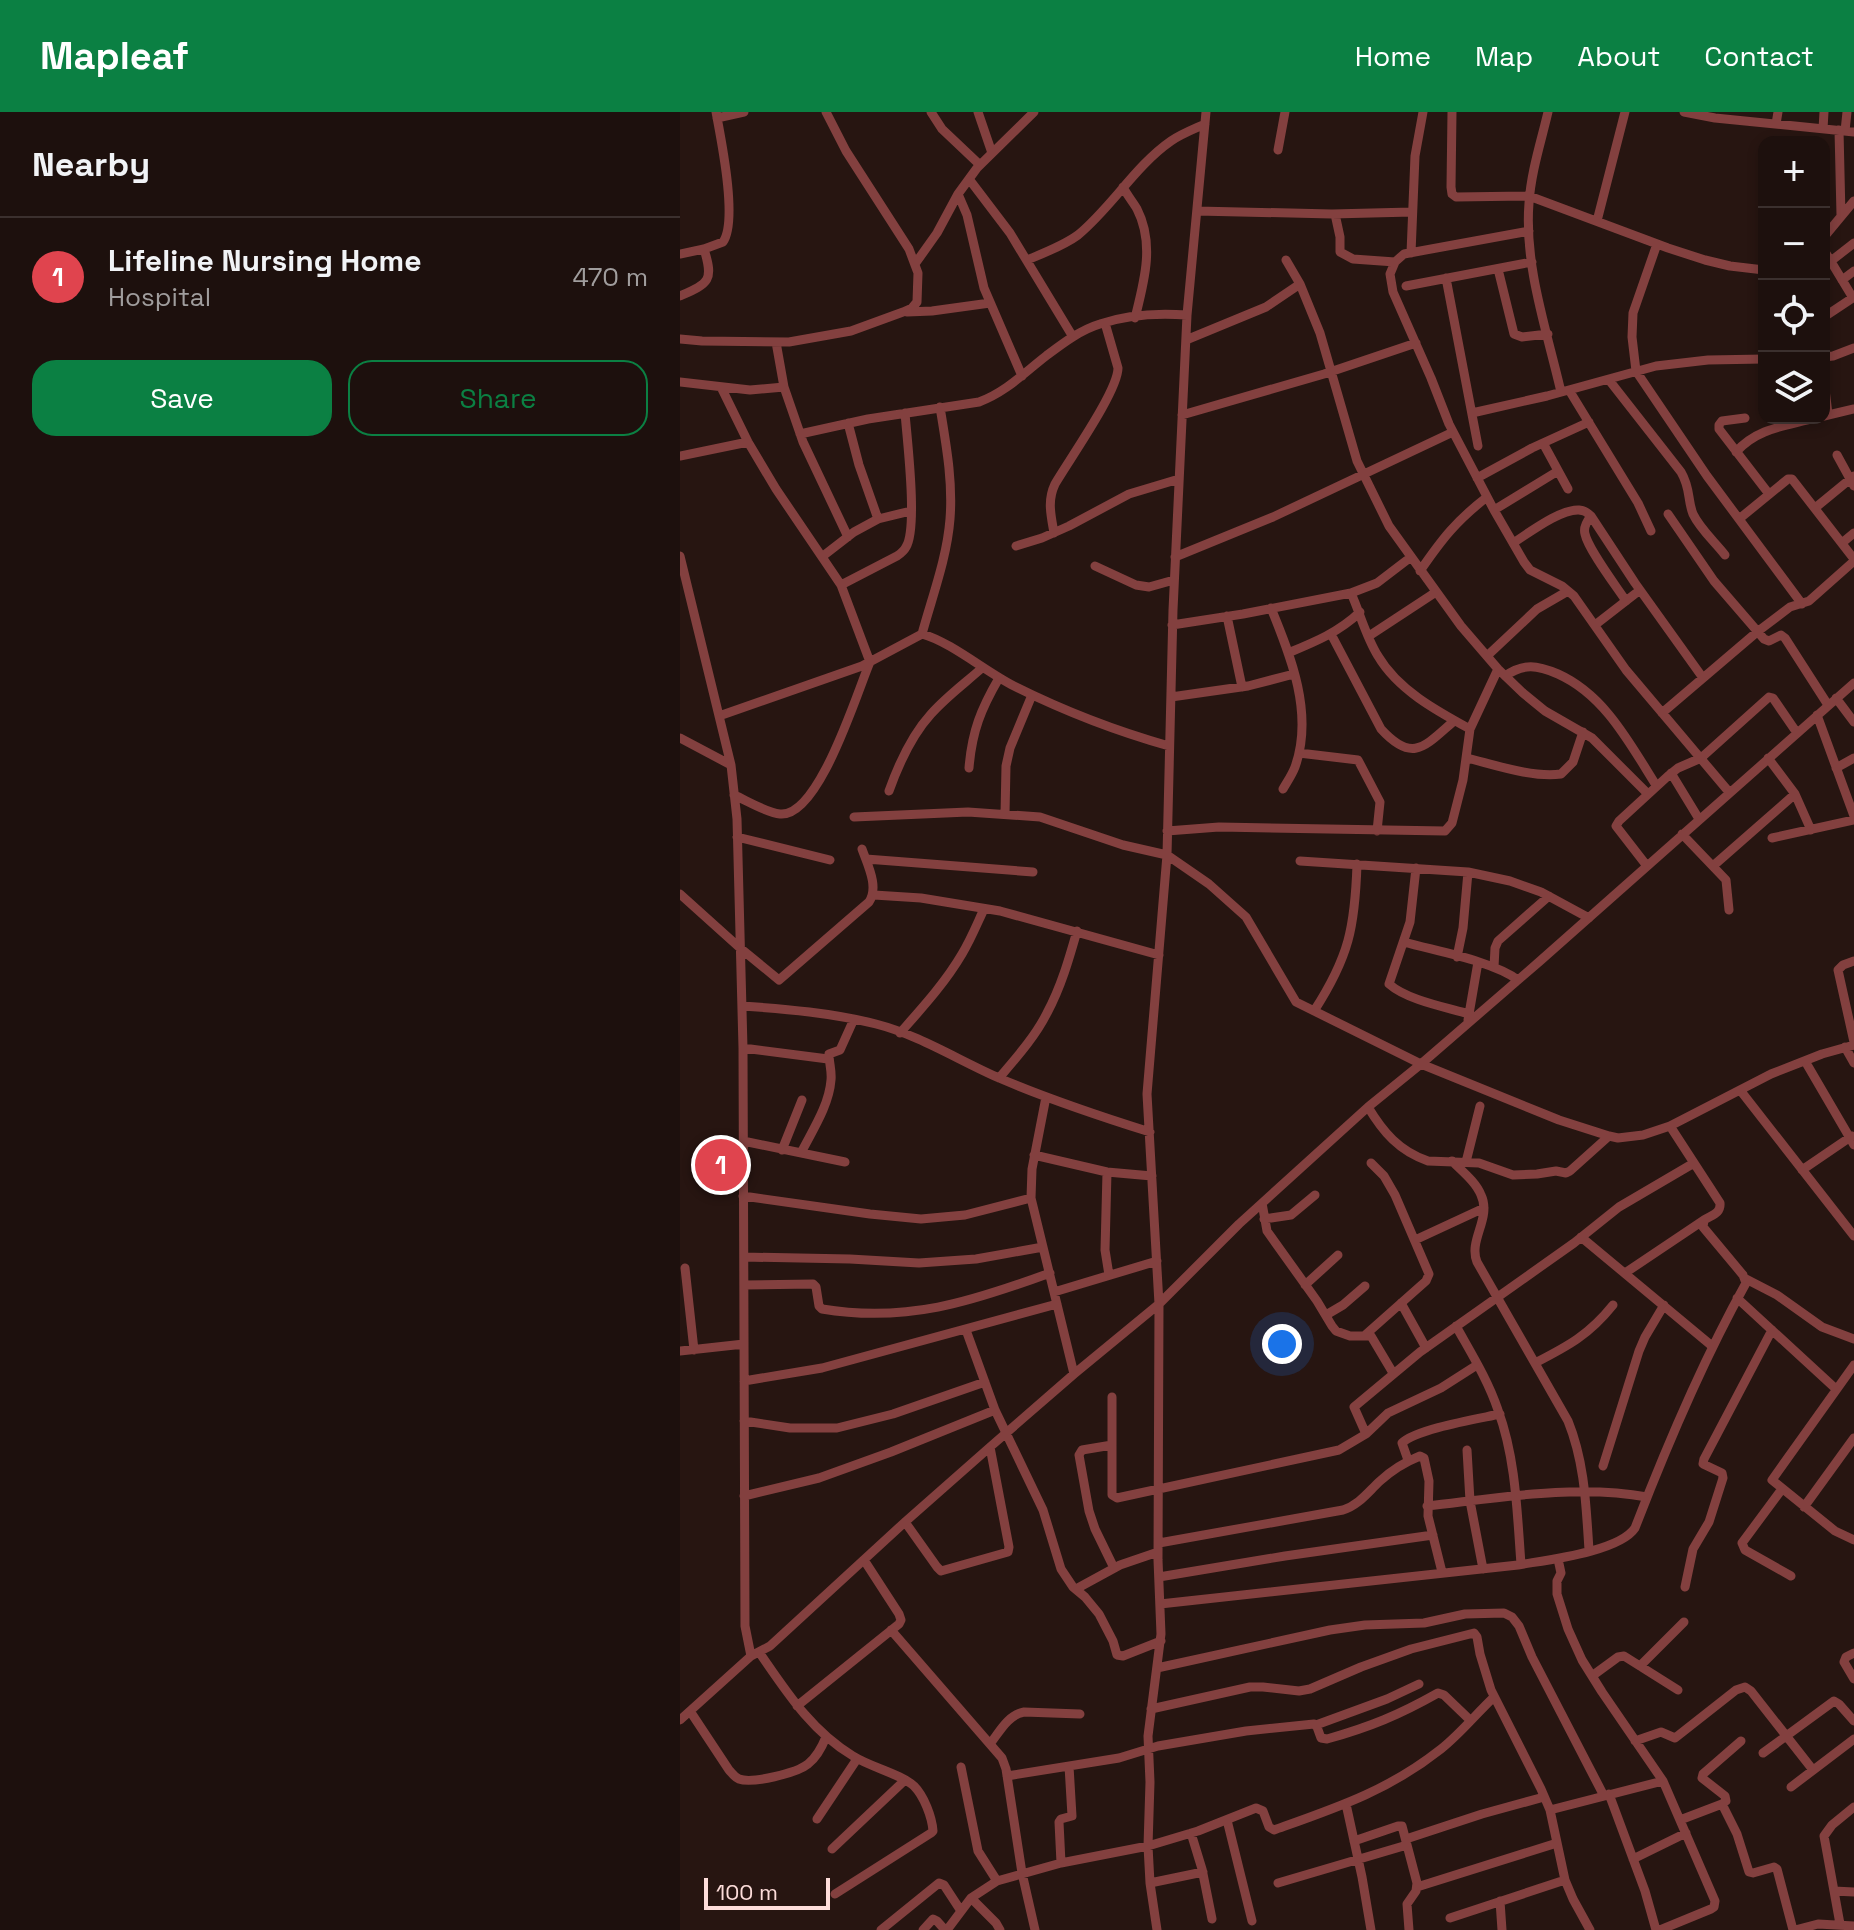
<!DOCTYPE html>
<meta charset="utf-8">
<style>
body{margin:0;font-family:"Space Grotesk",sans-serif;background:#2a1e1b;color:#f1f3f6}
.controls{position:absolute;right:24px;top:24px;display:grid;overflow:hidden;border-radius:16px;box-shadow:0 4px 12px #0003}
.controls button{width:72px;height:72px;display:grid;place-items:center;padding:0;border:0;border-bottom:2px solid #3b302e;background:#1d100d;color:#f1f3f6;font:40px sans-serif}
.scale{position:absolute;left:24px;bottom:20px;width:126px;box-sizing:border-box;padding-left:8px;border:4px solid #fdddda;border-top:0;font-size:22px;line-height:28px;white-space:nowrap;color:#fdddda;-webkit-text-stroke:6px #271511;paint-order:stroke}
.you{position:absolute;left:602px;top:1232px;width:28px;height:28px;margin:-20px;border:6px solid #fff;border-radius:50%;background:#1a73e8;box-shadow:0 0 0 12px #1a73e833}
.badge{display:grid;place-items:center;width:52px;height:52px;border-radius:50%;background:#0b8043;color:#fff;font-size:26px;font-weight:700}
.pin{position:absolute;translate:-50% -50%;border:4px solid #fff;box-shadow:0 2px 8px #0006}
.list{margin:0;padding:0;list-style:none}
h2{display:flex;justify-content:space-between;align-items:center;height:104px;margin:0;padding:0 32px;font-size:34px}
h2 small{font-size:26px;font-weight:400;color:#a09d9d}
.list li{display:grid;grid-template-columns:52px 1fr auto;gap:24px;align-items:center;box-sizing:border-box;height:120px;padding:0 32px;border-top:2px solid #3b302e}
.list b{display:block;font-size:30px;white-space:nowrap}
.list p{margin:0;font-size:26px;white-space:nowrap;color:#a09d9d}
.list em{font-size:26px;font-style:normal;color:#a09d9d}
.actions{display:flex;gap:16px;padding:24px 32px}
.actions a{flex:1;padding:18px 0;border:2px solid #0b8043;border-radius:24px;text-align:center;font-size:28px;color:#0b8043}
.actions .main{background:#0b8043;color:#fff}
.icon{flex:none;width:44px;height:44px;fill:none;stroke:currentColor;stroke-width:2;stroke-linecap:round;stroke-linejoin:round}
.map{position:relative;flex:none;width:1174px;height:1818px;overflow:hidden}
header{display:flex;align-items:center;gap:48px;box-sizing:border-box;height:112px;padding:0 40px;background:#0b8043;color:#fff}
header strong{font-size:38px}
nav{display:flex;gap:44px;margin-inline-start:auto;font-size:28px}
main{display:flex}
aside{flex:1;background:#1d100d}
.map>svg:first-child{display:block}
</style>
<header>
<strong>Mapleaf</strong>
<nav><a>Home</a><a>Map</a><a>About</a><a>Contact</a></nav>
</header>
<main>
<aside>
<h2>Nearby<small></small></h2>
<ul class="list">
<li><span class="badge" style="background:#e0444e">1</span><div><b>Lifeline Nursing Home</b><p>Hospital</p></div><em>470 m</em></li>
</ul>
<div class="actions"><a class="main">Save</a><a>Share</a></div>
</aside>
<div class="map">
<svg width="1174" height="1818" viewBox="0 0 1174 1818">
<rect width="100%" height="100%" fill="#271511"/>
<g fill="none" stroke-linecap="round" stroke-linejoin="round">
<!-- street -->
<path stroke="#83403f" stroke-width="9" d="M251,0L262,17L300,53
M298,0L312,41
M772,0L771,75L772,82L776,85L849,84L988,136L1025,148L1050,154L1084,158
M868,0C861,30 851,60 849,91C844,154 867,219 881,280
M1004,0L1035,6L1174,20
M37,6L64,0
M1096,12L1098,0
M1143,17L1144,0
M1159,18L1161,104
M1165,19L1167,0
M598,38L605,0
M289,67L330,121L393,225
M443,75C447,83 453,90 457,97C475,132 464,170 455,206
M278,82L287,103L304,176L342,264
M517,99L652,102L732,100
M655,102L660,125V140L673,147L715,150
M917,109L945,0
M849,119L724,142L715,150L710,162L713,180L751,266L769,312L814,398L844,450L850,458L882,474L894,484L946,558L1049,680
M1144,125L1174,89
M977,132L953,201L952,225L956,259L1027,364L1122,492
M1144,138L1173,186
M731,141L735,44L743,0
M0,142L24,137L43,130C58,109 41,27 36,0
M347,148C364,141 383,134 398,123C432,95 455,54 491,29C501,22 514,17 525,12
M606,148L620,172L640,221L677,349L709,414L781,514L818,557L843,581L865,599L912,626L967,681
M1151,149L1174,131
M235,152L257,121L278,82L297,56L354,0
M818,157L834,222L842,225L868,222
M766,166L798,334
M1162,168L1174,159
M726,174L852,150
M0,184C29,171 34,169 24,137
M227,200L252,199L310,191
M1144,205L1174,185
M0,227L22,229L109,230L171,219L223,200L232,196L237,190L238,161L229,137L166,39L146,0
M506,228L586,195L620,172
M96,230L104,275L123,330L168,425
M1144,245L1153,244L1174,236
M929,268L1001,360C1011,377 1007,387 1013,402C1020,417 1035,430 1045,443
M1144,269L1148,302
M0,270L70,278L104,275
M41,275L68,330L96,377L161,473L190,550C177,580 139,706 100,702C87,701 66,688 54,683
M889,278L958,391L971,419
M792,301L867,284L976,254L1028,248L1084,247
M502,303L644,262L736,231
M1144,304L1174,297
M1065,306L1042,309L1039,313V317L1089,382
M168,311L179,353L198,407
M120,322L188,307L299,290C326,280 344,261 366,244C382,232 400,218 420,212C446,203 479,201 507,203
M863,331L888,377
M1056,340C1077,316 1106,314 1135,306
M1157,343L1174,374
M0,344L68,330
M797,366L852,336L909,310
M1135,396L1174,364
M814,398L878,359
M988,402L1034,469L1084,527L1089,529L1101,523L1105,526L1148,593
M911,404C907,409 903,415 905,422C908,437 936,474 946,489
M1059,407L1108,367H1112L1174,447
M374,421C371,403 367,389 375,372C389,348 438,279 438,256L425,211
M833,431C849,421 880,397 899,398C906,399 906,400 911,404L955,471L1023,566
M1162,431L1174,421
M336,434L362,426L389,414L449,382L499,367
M0,444L51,653L57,707L63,936L65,1514L71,1544
M143,444L174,420L198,407L231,399
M495,445L593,405L773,320
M415,454L456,473L469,475L494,468
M740,459C762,427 776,409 807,385
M161,473L217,444C220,442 224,439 226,435C238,416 227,327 225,301
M671,481C680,501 686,525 698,544C718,578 757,599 790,617
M591,496C611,545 634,602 615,655C612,663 607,670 603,677
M547,504L562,575
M492,513L563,502L671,481L697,471L731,445
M915,513L960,478
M242,522C252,485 267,446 270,407C273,369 266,332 260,295
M651,522L701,617C733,652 745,634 774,609
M689,524L756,480
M608,541C635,530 659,520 680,500
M807,544L857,497L888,479
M825,564C844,551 857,553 878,562C925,583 950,632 976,673
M491,585L568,574L614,562
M1156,586L1174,610
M982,601L1077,520L1110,495L1129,489L1174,449
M1137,603L1174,704
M39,604L182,554L242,522C271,530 306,560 334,574C384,599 436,619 489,634
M0,626L51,653
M619,641L678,648L700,690L697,719
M787,646C815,653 853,666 881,662L893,650L903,620
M1088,646L1115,682L1131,718
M289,656C292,619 301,597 319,566
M1156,656L1174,646
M991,661L1019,707
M209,679C219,651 231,624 251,602C266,585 285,571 302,556
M325,702L326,654L330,636L352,583
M174,705L288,700L360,705L443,733L487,743L529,772L566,805L616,890L741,952L879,1008L929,1024L938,1026L963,1023L990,1014L1091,962L1142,942L1174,933
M487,719L539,715L765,719L772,711L783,668L790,617L818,557
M1002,722L1046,768L1049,798
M57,725L150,748
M1092,726L1174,708
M186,747L353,760
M620,749L788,760L830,769L861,780L909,806
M967,754L936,714L939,709L988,664L998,656L1021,646L1089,585L1093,586L1117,621
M1033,754L1115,682
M736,756L730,810L709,872C727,888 765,895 789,902
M0,782L60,836L99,868L189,790C199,775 188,754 182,737
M194,783L241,786L320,799L479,843
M724,830C755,839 813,849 838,868
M777,845L783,816L788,760
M1174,849L1163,853L1158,858L1174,930
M814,855L815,836L818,829L869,784
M62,894C107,897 152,901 196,912C239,923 278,948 319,966C368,987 419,1004 470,1020
M634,899C669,845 675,815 677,752
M788,908L798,850
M220,921C242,896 265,871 282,842C291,827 297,812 304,797
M1165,935L1174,951
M63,936L148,947
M1125,949L1174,1033
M319,966C336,946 355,925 367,901C381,875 389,847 397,819
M1060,978L1174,1124
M366,985L352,1057L351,1086L394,1262
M688,995C703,1020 719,1039 748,1049L799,1051L833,1063L857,1062L876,1059L886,1061L890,1059L929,1024
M63,1029L165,1050
M102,1038L122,988
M121,1041C132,1019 149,994 151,968C152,959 149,951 149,942L160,938L174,907
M354,1043L427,1060L472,1064
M772,1049C782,1059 796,1070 801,1083C812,1106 788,1128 797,1150L888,1309C905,1351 906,1394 909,1438
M786,1050L800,994
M1122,1058L1172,1024
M427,1060L425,1138L429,1163
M63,1084L190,1102L241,1107L285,1103L351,1086
M582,1091L587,1119L637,1189L652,1214L656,1219L670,1224H691L713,1261
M584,1107L611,1103L635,1083
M901,1125L1032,1234
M735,1128L804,1096
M64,1145L170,1147L239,1151L296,1147L363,1135
M5,1156L14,1238
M945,1161L1024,1108
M1066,1167L1097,1183L1142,1215L1174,1227
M64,1173L133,1172L136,1175L139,1194L142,1197C226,1211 291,1190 370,1161
M625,1173L658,1143
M374,1180L477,1149
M1057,1186L1156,1277
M721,1191L746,1236
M646,1203L663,1193L685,1174
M776,1214C791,1241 808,1268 818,1298C836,1347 837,1400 841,1452
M286,1218L315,1298L363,1398L381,1457L393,1475L405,1485L419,1502L433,1529L437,1543L443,1544L481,1529
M684,1224L746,1169L749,1162L715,1083L704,1064L691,1051
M0,1239L64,1232
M855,1251C888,1234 909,1223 933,1193
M1174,1253L1092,1368L1155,1419L1174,1428
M64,1269L142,1256L377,1192
M432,1285V1383L437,1386L659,1338L686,1322L708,1301L761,1276L797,1253
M64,1309L110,1316H157L213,1302L305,1270
M686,1322L674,1295L740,1240L894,1131L939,1095L1014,1051
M432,1333L402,1338L399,1343L409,1399L415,1417L434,1456
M787,1338L790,1389L803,1457
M728,1348L722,1331C736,1317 797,1307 820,1302
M923,1354L959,1239L965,1225L984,1193
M1102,1377L1062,1431L1065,1438L1111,1464
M64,1384L139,1366L211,1340L315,1298
M747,1394C818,1386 896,1372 967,1385
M1124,1395L1174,1326
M225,1410L257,1455L261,1459L328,1440L329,1435L310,1335
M479,1431L663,1398C679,1393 688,1380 700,1369C712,1358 725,1350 740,1344L744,1346L749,1369L748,1404L762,1460
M878,1447L881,1461L877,1469V1482L888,1517L902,1548L922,1580L983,1669L1035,1789L1034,1795L1031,1797L980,1818
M479,1465L605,1444L753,1423
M1005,1475L1013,1437L1029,1410L1043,1366L1042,1361L1023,1352L1024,1347L1092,1218
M396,1477L440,1453L478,1440
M480,1492L838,1453C866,1448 939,1440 955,1416C987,1333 1022,1250 1066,1171L1063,1163L1023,1115L1024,1108C1031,1103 1041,1102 1040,1091L990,1014
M211,1518L322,1646L326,1657L342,1761L355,1818
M79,1540C106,1579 131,1619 173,1644C190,1655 221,1662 234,1674C244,1684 252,1705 253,1719L251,1721L155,1782
M1174,1541L1166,1545L1164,1550L1174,1567
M960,1554L1004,1510
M477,1556L650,1518L685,1513L744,1511L785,1502L824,1501L832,1505L839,1514L852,1545L924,1684
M912,1564L938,1545L944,1544L998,1578
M117,1594L219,1512L221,1508L219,1502L184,1448
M471,1597L570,1575H583L619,1579L630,1577L681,1555L731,1537L794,1521L797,1525L800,1542L811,1578L861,1677L870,1698L885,1768L893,1787L910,1818
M10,1599L49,1658C52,1661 54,1665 59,1667C72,1672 117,1661 128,1652C137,1645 142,1635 146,1625
M0,1608L71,1544L90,1534L225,1410L310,1335L394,1262L479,1192L559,1112L688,995L741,952L860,849L1174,571
M636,1613L707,1587L739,1572
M955,1629L981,1620L995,1626L1056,1578L1065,1575L1071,1579L1133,1658
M1061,1629L1023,1662L1022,1666L1045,1684L1046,1689L1042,1692L1057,1722L1069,1760L1073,1761L1094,1755L1097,1757L1113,1818
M310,1632C320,1619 328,1603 344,1600L400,1602
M1083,1641L1154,1589L1159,1592L1174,1609
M281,1655L298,1739L317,1769
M327,1664L439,1646L478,1634L566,1619L634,1612L637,1615L641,1626L647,1627C690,1615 719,1603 758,1581L764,1583L790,1608
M1111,1675L1174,1627
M929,1682L965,1779L976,1818
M666,1692L682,1765L691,1818
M870,1698L983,1669
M137,1707L177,1647
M547,1708L572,1809
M1000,1708L1042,1692
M511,1721L522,1757L532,1807
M726,1727L802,1702L864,1685
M674,1729L718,1714H722L737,1771L736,1779L727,1792L729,1818
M152,1737L225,1668
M953,1747L1006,1721
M381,1751L379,1710L381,1707L392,1704L389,1654
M470,1771L523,1760
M598,1771L727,1733
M737,1775L877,1731
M1154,1779L1174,1780
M291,1786L316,1811L320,1818
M820,1789L822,1818
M770,1806L885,1768
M1160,1812L1144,1724L1152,1713L1174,1695
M201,1818L259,1771L264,1773L281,1799
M243,1818L253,1807L257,1809L265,1818
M267,1818L291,1786L317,1769L381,1751L468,1734L518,1719L576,1696L583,1699L589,1715L594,1718C656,1696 708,1679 761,1637C780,1622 796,1602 814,1585
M477,1818L470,1771L468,1734L470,1670L468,1624L481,1522L478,1448L479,1192L467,982L487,743L493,498L507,203L526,0
M1115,1818L1138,1812L1174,1814"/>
</g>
</svg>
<div class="controls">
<button>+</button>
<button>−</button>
<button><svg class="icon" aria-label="locate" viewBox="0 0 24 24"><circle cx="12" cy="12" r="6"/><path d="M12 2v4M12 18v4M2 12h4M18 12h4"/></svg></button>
<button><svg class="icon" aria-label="layers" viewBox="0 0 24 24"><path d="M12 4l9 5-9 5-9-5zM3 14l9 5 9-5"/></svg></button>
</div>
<div class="scale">100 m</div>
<div class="you"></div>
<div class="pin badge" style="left:41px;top:1053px;background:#e0444e">1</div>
</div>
</main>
